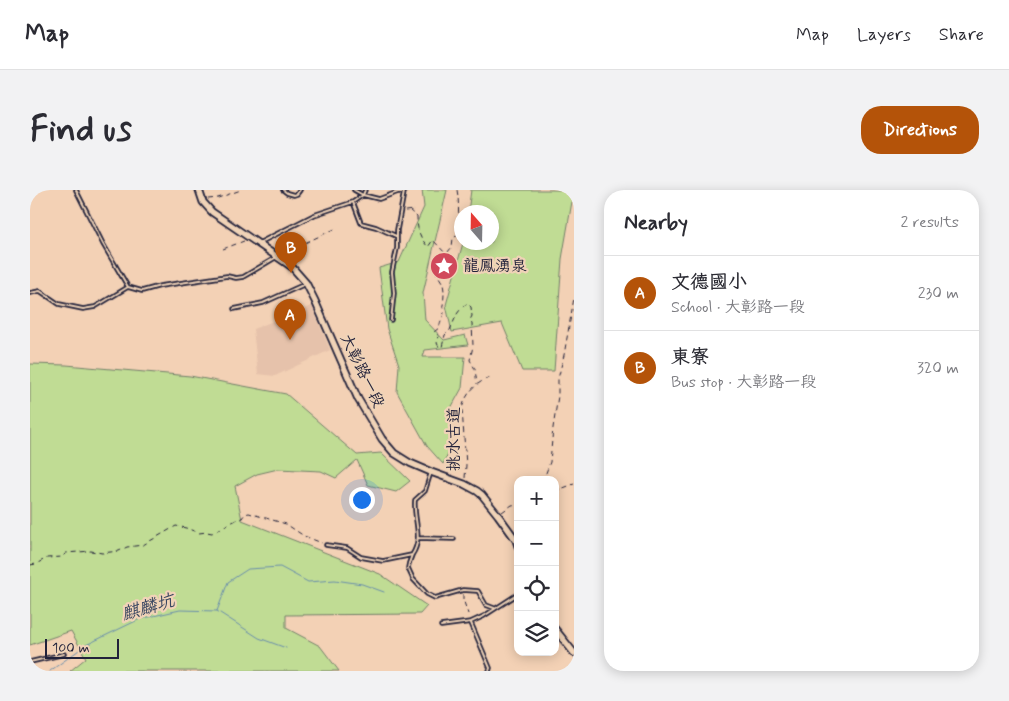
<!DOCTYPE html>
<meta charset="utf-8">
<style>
body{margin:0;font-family:Mynerve,"LXGW WenKai TC",sans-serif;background:#f2f2f3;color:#2b2b33}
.controls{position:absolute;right:15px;bottom:15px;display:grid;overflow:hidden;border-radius:10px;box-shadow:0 2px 12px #0003}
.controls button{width:45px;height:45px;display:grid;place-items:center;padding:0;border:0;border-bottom:1px solid #e1e1e2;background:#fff;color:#2b2b33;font:25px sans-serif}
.compass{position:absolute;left:424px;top:15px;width:45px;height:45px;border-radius:50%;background:#fff;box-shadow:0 2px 12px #0003;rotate:340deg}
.scale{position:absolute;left:15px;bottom:12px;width:74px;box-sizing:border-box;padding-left:5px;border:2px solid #22223b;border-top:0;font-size:14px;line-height:18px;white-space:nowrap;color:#22223b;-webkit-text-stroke:4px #f0d3b7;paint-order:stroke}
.you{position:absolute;left:331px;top:309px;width:18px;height:18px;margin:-12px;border:4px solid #fff;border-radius:50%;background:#1a73e8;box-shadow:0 0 0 8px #1a73e833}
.badge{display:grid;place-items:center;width:32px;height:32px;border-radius:50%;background:#b45309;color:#fff;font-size:16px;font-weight:700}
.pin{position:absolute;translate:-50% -41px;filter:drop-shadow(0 1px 2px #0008)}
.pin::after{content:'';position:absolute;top:26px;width:18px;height:15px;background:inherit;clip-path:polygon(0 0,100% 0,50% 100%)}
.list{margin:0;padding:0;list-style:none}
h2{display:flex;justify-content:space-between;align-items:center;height:65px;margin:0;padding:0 20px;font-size:21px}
h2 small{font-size:16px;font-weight:400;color:#7c7c81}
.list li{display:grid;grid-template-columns:32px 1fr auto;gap:15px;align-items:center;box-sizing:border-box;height:75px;padding:0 20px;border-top:1px solid #e1e1e2}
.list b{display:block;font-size:19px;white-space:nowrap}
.list p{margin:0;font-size:16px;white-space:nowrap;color:#7c7c81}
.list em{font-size:16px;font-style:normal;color:#7c7c81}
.icon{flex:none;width:28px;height:28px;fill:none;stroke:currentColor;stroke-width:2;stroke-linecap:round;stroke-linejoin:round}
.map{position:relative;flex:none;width:544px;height:481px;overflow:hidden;border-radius:20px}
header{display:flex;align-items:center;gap:30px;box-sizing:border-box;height:70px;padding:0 25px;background:#fff;border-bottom:1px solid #e1e1e2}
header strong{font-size:24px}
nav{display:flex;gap:28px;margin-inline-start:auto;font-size:18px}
.intro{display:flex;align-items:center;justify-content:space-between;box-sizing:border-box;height:120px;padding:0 30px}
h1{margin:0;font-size:35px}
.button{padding:12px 22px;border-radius:20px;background:#b45309;color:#fff;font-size:18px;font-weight:700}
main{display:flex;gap:30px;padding:0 30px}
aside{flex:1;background:#fff;border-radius:20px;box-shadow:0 2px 12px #0003}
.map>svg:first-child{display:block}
</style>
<header>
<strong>Map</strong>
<nav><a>Map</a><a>Layers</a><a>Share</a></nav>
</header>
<div class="intro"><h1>Find us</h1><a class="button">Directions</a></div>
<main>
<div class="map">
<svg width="544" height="481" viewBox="0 0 544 481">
<rect width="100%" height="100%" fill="#f3d1b5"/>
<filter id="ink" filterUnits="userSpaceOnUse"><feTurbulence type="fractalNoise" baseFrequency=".02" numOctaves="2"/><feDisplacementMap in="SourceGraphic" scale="10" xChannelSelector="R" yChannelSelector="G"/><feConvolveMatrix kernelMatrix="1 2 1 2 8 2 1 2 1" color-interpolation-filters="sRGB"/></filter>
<g filter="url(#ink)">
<!-- built -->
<path fill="#e6c2ab" d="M282,116L300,160L245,186L228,184L223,139Z"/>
<!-- green -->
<path fill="#c0dc94" stroke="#717f68" d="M392,0H417L393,103L395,130L414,150L435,145L438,155L395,160L393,167H435L432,198L421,218L420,261L413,274L397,256L367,202L369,175L357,139L349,78L369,72L394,17Z
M441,0H544L532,69L524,181H492L472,133L422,142L416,115L433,53L462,52V22H438Z
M0,174L36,175L160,186L256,204L327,265L351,263L380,291L366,302L338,295L327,270L306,288L291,281L248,279L227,284L205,296L212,330L350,384L397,416L390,424L256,425V438L290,456L309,481H40L56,468L41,441L0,455Z"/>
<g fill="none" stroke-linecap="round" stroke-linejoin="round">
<!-- stream -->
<path stroke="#688dac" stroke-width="1" d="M187,421L229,448L256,458
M20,481L56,455L110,429L150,420L187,421L198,392L218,379L250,377L278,392L305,390L332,394L354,402"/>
<defs>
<path id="service" d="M46,0L73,54L98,97L112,101L130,96L197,86L206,88L213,87L245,68
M253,0L257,3L264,5L267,4L270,0
M324,0L333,5L335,0
M323,12L331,33L346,37L366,46
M229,53L284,25L323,12L333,5L349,9L368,2H374L367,40V58L362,82L364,103L361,130
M0,103L10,101L29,114L53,119L65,117L98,97
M204,119L233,113L275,94
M388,348L424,349
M296,355L317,358L331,367L353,371L382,365C394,347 383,330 385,310L395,301L401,282
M382,365L379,373L378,378L383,389L397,404L405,408L433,400L448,401L456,415L464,418
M441,433L460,478L459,481
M411,436L441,432L454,426L488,404
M0,472L34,464"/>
<path id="secondary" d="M169,0L173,12L182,22L262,77L276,93L285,111L328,209L352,249L364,263L380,273L401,282L434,294L447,301L452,305L468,325L486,350L488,356
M525,439L544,463"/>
</defs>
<!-- service casing -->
<use href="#service" stroke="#22223b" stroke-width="5.5"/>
<!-- secondary casing -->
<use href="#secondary" stroke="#22223b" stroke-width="9"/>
<!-- path -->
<path stroke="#22223b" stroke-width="1" stroke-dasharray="5 4" stroke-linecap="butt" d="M427,0C430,15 427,29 430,44L423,48L422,57L417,63L416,72L408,78L406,81C407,85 410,88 412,92C415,99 414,107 413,115C412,117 414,120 414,122C414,128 409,131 410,137L404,142L409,146L407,153L409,157H412L415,145L420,140L427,124L433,116L438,114L441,117L442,126L440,130L442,133L443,156L440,170L445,179L447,194
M178,9L188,8L211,0
M379,20L387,27C387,40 390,48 398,57L403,50L416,64
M375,21L384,20
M193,59L214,51
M251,64L305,39
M417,67L423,68
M435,288L436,275L432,219C435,204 447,191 462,187
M510,290L516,283L520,272L523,238L528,206V189L534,165L544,108
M525,301L544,294
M472,322L482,315L488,314
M0,375L6,374L17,368L32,367L36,363L61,361L72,363L89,361L97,357L113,355L146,336L156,338L169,343L177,342L182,343L208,329L212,328L215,324L219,323L256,334L274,346L292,353
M433,404V409L438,424"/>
<!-- service -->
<use href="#service" stroke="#f0d3b7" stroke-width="2"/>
<!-- secondary -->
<use href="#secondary" stroke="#f0d3b7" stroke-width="5.5"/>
</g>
</g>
<!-- icons -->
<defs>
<symbol id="sight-disc" viewBox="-11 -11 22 22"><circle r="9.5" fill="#d1495b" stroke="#f0d3b7"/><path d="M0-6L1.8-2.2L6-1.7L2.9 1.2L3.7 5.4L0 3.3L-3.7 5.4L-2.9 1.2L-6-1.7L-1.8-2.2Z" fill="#fff"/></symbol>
</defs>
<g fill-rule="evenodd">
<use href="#sight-disc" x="398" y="60" width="32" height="32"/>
</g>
<g text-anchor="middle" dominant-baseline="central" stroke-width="4.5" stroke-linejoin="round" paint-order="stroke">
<!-- poi labels -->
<g font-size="16" fill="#22223b" stroke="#f0d3b7" text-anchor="start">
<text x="433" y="76">龍鳳湧泉</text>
</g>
<!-- street labels -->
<g font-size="16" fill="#22223b" stroke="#f0d3b7">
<text transform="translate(332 181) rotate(64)">大彰路一段</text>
<text transform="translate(424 249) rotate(-90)">挑水古道</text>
</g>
<!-- water labels -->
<g font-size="18" font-style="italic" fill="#394661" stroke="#f0d3b7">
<text transform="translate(118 418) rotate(-16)">麒麟坑</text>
</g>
</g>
</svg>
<div class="controls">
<button>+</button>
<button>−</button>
<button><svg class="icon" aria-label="locate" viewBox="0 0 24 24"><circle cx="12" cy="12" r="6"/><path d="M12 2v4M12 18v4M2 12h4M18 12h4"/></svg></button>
<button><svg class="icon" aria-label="layers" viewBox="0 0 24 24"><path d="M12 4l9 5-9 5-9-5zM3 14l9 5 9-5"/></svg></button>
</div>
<svg class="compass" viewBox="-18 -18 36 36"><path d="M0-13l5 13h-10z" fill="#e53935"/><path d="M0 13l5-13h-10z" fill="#7c7c81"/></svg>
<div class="scale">100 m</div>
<div class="you"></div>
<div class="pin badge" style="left:260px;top:150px">A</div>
<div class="pin badge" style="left:261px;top:83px">B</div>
</div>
<aside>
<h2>Nearby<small>2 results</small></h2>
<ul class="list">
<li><span class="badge">A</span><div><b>文德國小</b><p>School · 大彰路一段</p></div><em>230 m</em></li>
<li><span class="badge">B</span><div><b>東寮</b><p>Bus stop · 大彰路一段</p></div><em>320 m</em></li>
</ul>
</aside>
</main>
